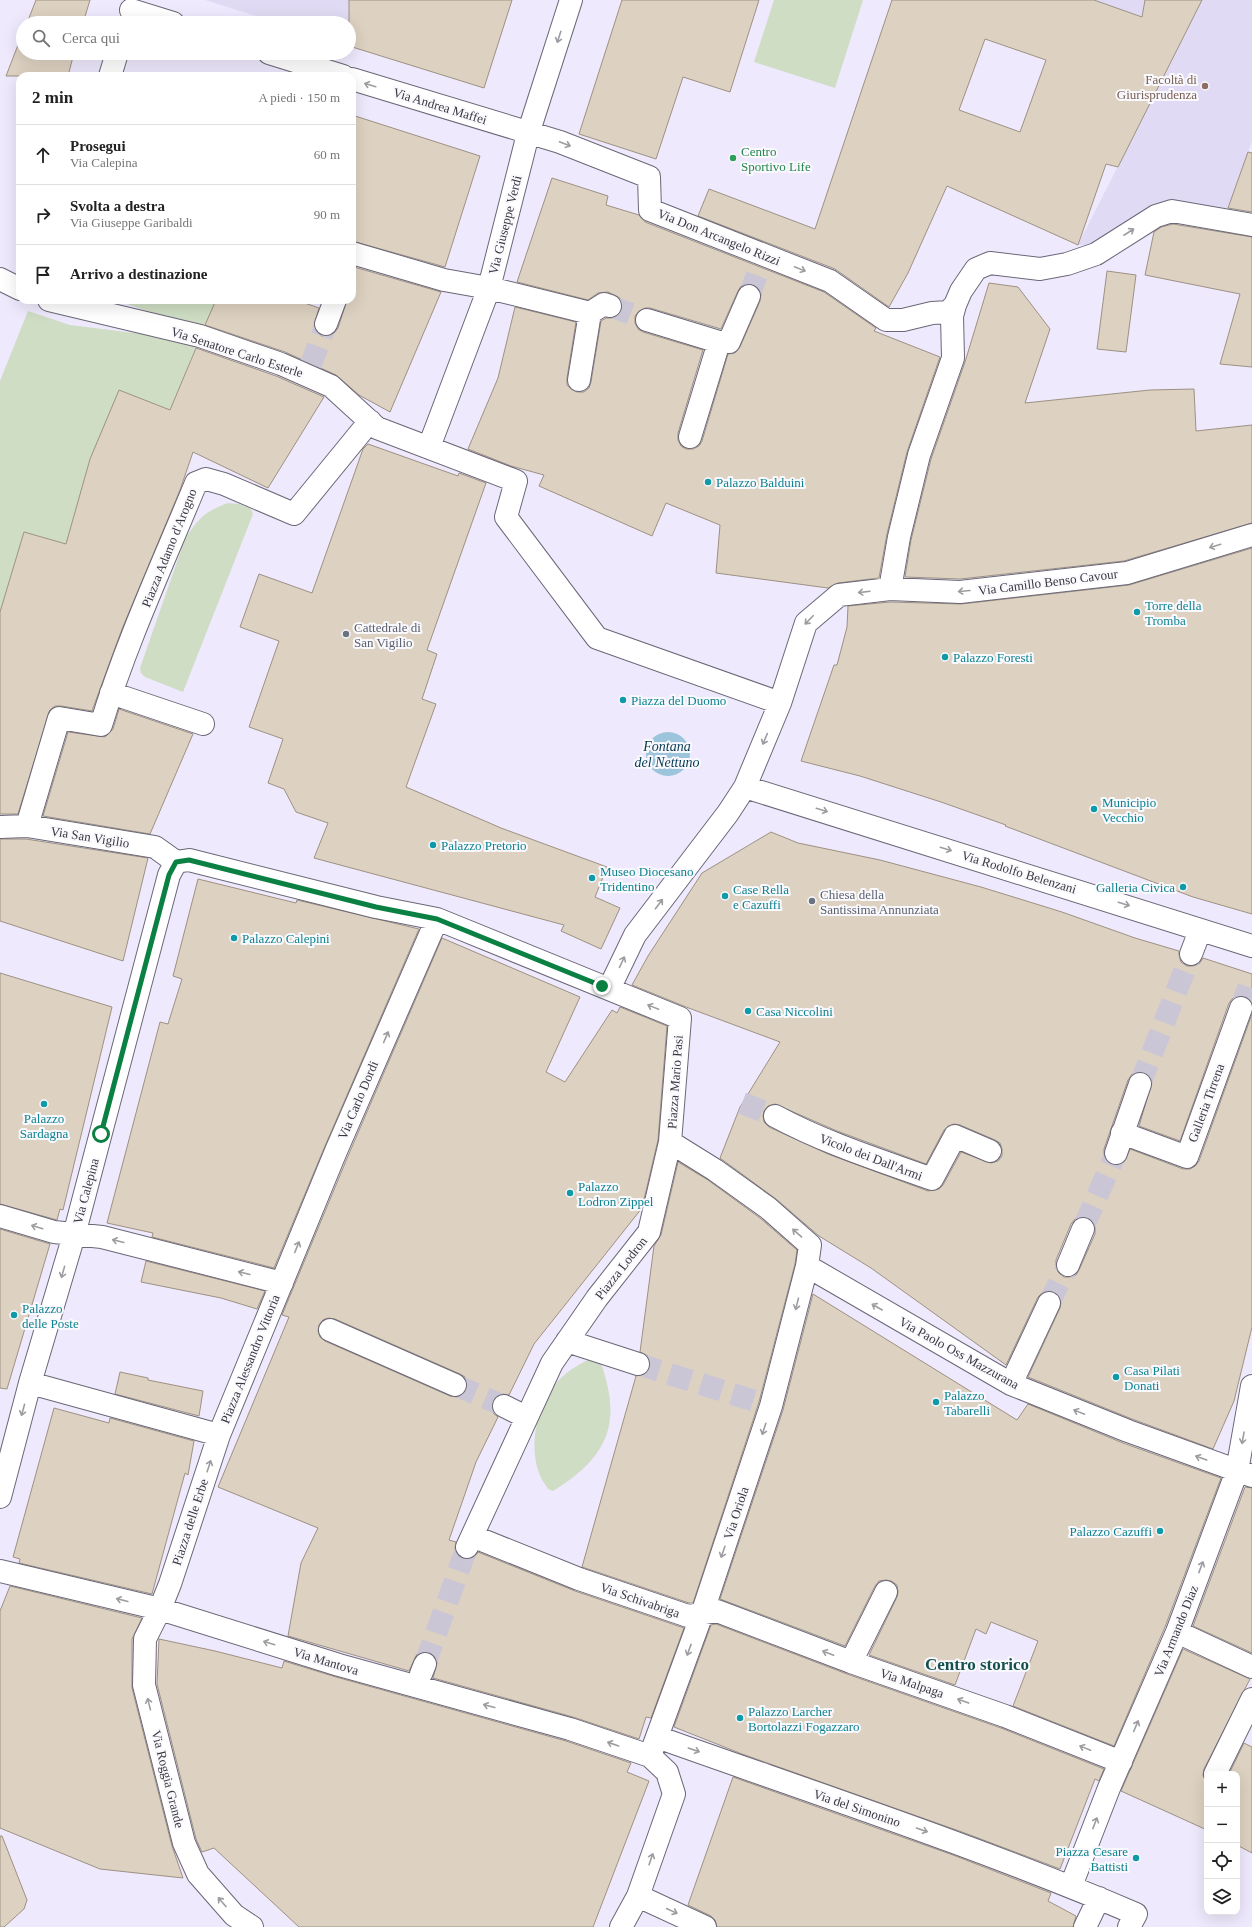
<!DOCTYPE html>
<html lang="it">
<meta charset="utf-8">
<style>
body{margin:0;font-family:"Times New Roman",serif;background:#f6f6f6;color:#222}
.controls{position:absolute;right:12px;bottom:12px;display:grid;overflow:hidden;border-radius:8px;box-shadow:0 4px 16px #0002}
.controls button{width:36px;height:36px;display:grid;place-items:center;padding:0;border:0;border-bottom:1px solid #e0e0e0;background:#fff;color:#222;font:20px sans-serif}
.stop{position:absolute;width:12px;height:12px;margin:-9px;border:3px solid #0b8043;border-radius:50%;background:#fff}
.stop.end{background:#0b8043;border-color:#fff;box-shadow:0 1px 4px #0008}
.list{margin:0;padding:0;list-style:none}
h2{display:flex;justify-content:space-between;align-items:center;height:52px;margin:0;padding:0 16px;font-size:17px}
h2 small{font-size:13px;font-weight:400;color:#767676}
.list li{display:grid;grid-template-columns:26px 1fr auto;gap:12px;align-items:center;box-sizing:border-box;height:60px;padding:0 16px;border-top:1px solid #e0e0e0}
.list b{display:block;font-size:15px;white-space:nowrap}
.list p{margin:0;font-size:13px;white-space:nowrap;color:#767676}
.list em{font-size:13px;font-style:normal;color:#767676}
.icon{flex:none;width:22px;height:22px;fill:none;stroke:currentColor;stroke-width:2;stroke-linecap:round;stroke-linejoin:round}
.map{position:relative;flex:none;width:1252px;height:1927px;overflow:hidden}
.search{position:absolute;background:#fff;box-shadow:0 4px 16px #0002;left:16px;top:16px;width:340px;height:44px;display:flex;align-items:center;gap:10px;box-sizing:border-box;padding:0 14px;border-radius:22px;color:#767676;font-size:15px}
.panel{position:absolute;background:#fff;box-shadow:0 4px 16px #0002;left:16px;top:72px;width:340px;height:232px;border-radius:12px}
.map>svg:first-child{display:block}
</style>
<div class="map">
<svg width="1252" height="1927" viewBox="0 0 1252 1927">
<rect width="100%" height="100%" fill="#eee9fc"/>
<!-- built -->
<path fill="#e0daf4" d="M205,0H512L484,88L349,46V23H278Z
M1094,0H1252V141L1228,209L1177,203L1094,245H1078L1186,32Z"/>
<!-- green -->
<path fill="#ceddc4" d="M774,0H863L835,88L754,62Z
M115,300H219L209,332Z
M28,311L70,325L198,341L170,410L119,390L108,418L121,466L91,455L66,544L24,532L0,612V381Z
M228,503L239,504L251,509L253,514L183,692L145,677L141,673L140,668L185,539C199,518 204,512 228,503Z
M595,1356L599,1358C623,1421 610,1456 553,1491L548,1489C545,1484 541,1479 539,1473C528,1443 538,1404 559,1380C568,1370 582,1363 595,1356Z"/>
<!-- water -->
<path fill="#9cc4db" d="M646 754a22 22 0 1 1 44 0a22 22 0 1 1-44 0Z"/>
<!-- building -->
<path fill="#ddd1c1" stroke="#9d9183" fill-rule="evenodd" d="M36,0H90L83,23H27Z
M349,0H512L484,88L349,46Z
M622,0H759L730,92L683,77L656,159L579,134Z
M892,0H1094L1142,17L1145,0H1202L1118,167L1106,164L1078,245L947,186L908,273L889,307L835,269L698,216L709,189L815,229ZM985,39L1046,60L1020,132L959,110Z
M23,32V53H74L68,76H6Z
M352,115L480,156L445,267L352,241Z
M1248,152L1252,153V212L1228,208Z
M552,178L608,196L606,205L639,215L645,222L824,292L876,328L874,331L940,357L907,452L887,534L879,578L838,583L828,588L716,573L720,525L666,503L652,536L539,486L544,475L511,466L468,449L498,378L515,307L576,322L567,378V385L571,389L577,392H584L589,388L591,382L601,321L606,318H612L618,316L622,310V303L620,298L608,292L598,293L588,300L517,282ZM747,284H754L759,288L761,294L760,301L740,347L735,353L728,354L702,441L699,446L693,449H686L681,446L678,440V433L703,350L643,332L638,329L635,323V316L639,311L645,308H650L721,329L738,291L741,286Z
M1173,224L1252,237V367L1220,364L1240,294L1145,275L1154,232L1161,227Z
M354,267L441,292L390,412L359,395L336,375L285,352L205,325L216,300H296L319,308L314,326L317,332L321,336H328L334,333L338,328L347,300H352V272Z
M1107,271L1136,275L1126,352L1097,349Z
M989,283L1018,287L1050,329L1025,403L1150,390L1194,389L1196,431L1252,425V523L1124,561L960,579L905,577L911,540L931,459L965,362Z
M196,348L276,376L324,397L268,488L193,452L180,490L122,629L92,711L61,706H55L50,710L18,814H0V612L24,532L66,544L90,459L119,390L170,410Z
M368,444L458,476L459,473L486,483L427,650L437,654L422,699L436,704L406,787L501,828L607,867L595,897L620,908L601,949L561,931L564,925L314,858L328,823L296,812L284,789L268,783L283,739L249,727L279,641L240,627L259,574L312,593L363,449Z
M1252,548V914L1193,897L1005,826L1006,825L941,802L860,776L801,761L834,665H837L847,627L848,606L890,602L961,604L1129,585Z
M119,709L193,734L150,834L43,816L68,732L105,737L113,729Z
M771,832L798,843L880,860L981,887L1062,912L1135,938L1179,951V956L1181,962L1187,966H1193L1199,964L1203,958L1252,974V1003L1246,996H1239L1233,998L1229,1003L1180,1141L1139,1126L1152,1082L1149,1076L1144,1072H1138L1132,1074L1128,1080L1104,1149V1155L1106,1161L1112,1165H1119L1124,1162L1130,1149L1183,1169H1190L1195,1166L1199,1161L1252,1014V1327L1234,1401L1213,1449L1132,1419L1028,1377L1060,1308L1061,1302L1059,1296L1055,1292L1048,1291L1042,1293L1038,1297L1006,1365L871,1268L819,1236L776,1199L720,1158L740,1107L780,1042L686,1007L632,985L648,956L702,873ZM775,1104L837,1131L926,1164L944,1130L948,1126L954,1124L960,1125L995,1140L1000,1143L1002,1149V1156L998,1161L991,1163L961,1152L943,1185L939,1189L928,1191L828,1154L769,1127L764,1122L763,1116L764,1111L768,1106ZM1081,1217H1087L1093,1221L1095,1227V1234L1079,1270L1076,1275L1070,1277H1064L1058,1272L1056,1266V1260L1071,1224L1075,1219Z
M0,839H26L148,858L123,961L0,921Z
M198,879L296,903L297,900L419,929L325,1146L274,1268L152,1237L153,1233L107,1223L160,1022L168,1024L182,979L173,976Z
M442,938L580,997L546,1072L565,1082L612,1010L617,1013L620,1007L667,1026L658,1140L642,1208L534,1344L509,1395L503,1394L497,1395L493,1400L492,1407L493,1413L498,1417L476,1462L449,1540L456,1542L455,1548L457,1554L462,1558L469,1559L474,1557L478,1552L575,1591L684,1628L651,1718L646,1717L639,1739L573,1717L433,1678L437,1663L435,1656L429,1652H423L417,1654L409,1671L288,1636L301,1563L318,1528L218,1487L289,1317L282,1315L348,1156ZM328,1318L335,1319L460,1374L465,1377L467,1383L466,1390L462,1395L457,1397L450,1396L325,1341L320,1337L318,1331L319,1325L323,1320Z
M0,973L112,1007L63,1210L60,1209L57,1220L0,1204Z
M678,1162L708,1180L760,1218L797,1250L795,1264L759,1402L693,1603H689L582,1567L636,1376L646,1374L650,1367V1362L648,1356L640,1352L654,1246L661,1235Z
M0,1229L50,1244L7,1389L0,1388Z
M146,1261L265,1291L257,1309L221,1298L141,1282Z
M813,1294L1017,1420L1028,1404L1123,1443L1221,1478L1165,1627L1114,1746L1013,1706L1038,1641L991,1622L986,1634L976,1629L955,1685L869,1655L897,1597L898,1592L897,1585L891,1581L886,1580L879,1581L875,1586L845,1646L720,1599L783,1410Z
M120,1372L148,1378V1380L203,1391L199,1416L115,1394Z
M54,1408L109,1423L110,1418L194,1441L188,1475L185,1473L152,1594L19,1563L20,1559L13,1557Z
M1245,1487L1252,1488V1653L1193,1626Z
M10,1586L142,1618L132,1639V1688L172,1846L183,1878L100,1869L0,1828V1611Z
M716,1624L847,1674L1001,1728L1104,1769L1099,1781L1095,1779L1060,1869L962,1832L742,1754L674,1727L711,1625Z
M159,1639L215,1651L282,1668L284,1661L336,1677L566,1741L631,1763L627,1772L649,1781L593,1927H299L214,1848L202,1852L196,1839L157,1684Z
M1183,1649L1250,1679L1204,1769L1203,1775L1207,1783V1830L1121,1791Z
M1244,1743L1252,1747V1853L1237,1845V1774H1229Z
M733,1777L953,1855L1051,1893L1048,1901L1076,1916L1073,1927H717L715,1920L711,1916L688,1905Z
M0,1836H2L27,1900L24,1909L4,1927H0Z"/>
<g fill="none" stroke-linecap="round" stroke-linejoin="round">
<!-- street-tunnel -->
<path stroke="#cac6d6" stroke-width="22" stroke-dasharray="22 11" stroke-linecap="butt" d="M749,296L762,261
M610,306L647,320
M310,367L326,324
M1241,1008L1252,977
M1140,1084L1191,954
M742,1103L775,1116
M1084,1226L1116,1153
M1049,1303L1068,1265
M638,1364L761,1403
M455,1385L504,1406
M425,1664L467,1547"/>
<defs>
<path id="street" d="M131,10L173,23
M269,53L343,76
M110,76L117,53
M352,79L560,142L649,177L650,210L830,281L886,320H903L932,313L948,312L955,305L961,291L976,269L990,263L1040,269L1067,264L1096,254L1156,216L1172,211L1252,225
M352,253L444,280L489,288L590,313L604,304L610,306
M0,279L20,289
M49,300L200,336L281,364L331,386L377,428L516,481L506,517L597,638L780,703
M647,320L719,342
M326,324L335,300
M579,380L590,313
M690,437L719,342H729L749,296
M429,447L489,288L528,134L571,0
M890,589L899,537L919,455L953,358L952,316L955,305
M111,693L203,724
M745,787L1252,946
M27,826L59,718L101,725C126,643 163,563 196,483L206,479L224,484L294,514L370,421
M0,827L27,826L155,847L176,862
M176,862L189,860L376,907L437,919L680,1018L670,1142L715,1170L768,1208L810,1245L807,1266L771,1406L702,1614L650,1756
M1191,954L1196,941
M609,989L635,935L728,813L745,787L780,703L806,623L839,595L890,589L960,592L1127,573L1252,535
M775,1116C825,1143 879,1160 932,1179L955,1136L990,1151
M1122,1133L1187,1157L1241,1008
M1116,1153L1140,1084
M0,1216L54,1232L102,1237L282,1283
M1068,1265L1083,1229
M807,1266L1011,1384L1128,1431L1252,1476
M330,1330L455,1385
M567,1341L638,1364
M30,1383L219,1435
M1011,1384L1049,1303
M504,1406L526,1417
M0,1497L30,1383L74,1235L169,875L176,862
M472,1536L579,1579L688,1616L717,1611L851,1662L1005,1716L1121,1762
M467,1547L552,1363L597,1298L649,1232L670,1142
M0,1571L160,1609L339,1665L570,1729L650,1756L667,1772L674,1794L638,1896L621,1927
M1177,1632L1252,1667
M851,1662L886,1592
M421,1674L425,1664
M657,1737C817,1794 979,1847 1136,1914L1129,1927
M1215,1774L1252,1699
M1071,1886L1109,1788L1177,1632L1237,1471L1252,1386
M638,1896L705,1927
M252,1927L234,1915L198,1874L184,1843L144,1685L145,1639L160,1609L170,1584L219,1435L336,1151L437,919
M1085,1927L1099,1898"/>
</defs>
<!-- street casing -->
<use href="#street" stroke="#6b6777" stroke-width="24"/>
<!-- street -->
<use href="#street" stroke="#fff" stroke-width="22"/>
</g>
<!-- one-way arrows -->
<defs><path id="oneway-shaft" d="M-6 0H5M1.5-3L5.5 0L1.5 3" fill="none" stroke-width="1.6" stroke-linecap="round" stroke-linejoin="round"/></defs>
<g stroke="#9d9ca0">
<use href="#oneway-shaft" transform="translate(559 37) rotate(108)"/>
<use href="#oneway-shaft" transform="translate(370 85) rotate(-163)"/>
<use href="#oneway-shaft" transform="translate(565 144) rotate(21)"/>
<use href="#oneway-shaft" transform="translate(1129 232) rotate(-33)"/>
<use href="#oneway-shaft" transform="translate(800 269) rotate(22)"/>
<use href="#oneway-shaft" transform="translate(1215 546) rotate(163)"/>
<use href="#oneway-shaft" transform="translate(964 591) rotate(175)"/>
<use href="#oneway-shaft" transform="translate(864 592) rotate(173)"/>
<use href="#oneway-shaft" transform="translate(809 620) rotate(134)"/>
<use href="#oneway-shaft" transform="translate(765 739) rotate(113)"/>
<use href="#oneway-shaft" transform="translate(822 810) rotate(17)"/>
<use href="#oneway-shaft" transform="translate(946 849) rotate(17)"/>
<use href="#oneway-shaft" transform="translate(659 904) rotate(-53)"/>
<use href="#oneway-shaft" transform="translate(1124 904) rotate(17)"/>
<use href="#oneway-shaft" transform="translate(622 962) rotate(-65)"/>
<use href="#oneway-shaft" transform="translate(653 1007) rotate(-158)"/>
<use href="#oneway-shaft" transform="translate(386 1037) rotate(-67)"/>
<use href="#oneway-shaft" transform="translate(37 1227) rotate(-163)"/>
<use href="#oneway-shaft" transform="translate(797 1233) rotate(-139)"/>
<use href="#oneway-shaft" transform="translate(118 1241) rotate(-166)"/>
<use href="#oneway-shaft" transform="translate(297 1247) rotate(-68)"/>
<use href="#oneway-shaft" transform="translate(63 1272) rotate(106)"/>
<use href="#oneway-shaft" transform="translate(244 1273) rotate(-166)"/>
<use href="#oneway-shaft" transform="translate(797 1304) rotate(104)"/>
<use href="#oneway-shaft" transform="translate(877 1307) rotate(-150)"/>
<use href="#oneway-shaft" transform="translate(23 1410) rotate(105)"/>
<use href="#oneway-shaft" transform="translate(1079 1412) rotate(-158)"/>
<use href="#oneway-shaft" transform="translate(764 1429) rotate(108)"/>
<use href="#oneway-shaft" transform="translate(1243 1438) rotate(100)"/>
<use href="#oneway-shaft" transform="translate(1201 1458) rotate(-160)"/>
<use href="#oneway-shaft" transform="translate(209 1466) rotate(-72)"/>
<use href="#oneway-shaft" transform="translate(723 1552) rotate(109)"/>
<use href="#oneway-shaft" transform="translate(1201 1567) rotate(-69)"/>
<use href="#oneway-shaft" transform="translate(122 1600) rotate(-166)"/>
<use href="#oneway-shaft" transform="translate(269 1643) rotate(-163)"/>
<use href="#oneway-shaft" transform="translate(689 1650) rotate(110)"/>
<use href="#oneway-shaft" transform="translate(828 1653) rotate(-159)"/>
<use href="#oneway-shaft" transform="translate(963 1701) rotate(-160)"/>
<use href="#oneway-shaft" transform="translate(149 1704) rotate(-104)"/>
<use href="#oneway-shaft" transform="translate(489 1706) rotate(-165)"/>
<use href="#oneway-shaft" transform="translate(1136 1726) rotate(-67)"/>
<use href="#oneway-shaft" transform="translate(613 1744) rotate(-161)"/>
<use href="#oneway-shaft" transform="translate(1085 1748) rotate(-158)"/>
<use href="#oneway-shaft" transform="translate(694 1750) rotate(19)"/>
<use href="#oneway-shaft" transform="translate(1095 1823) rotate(-69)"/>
<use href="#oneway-shaft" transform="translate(922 1830) rotate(19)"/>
<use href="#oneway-shaft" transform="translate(651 1859) rotate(-71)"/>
<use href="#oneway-shaft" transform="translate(222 1902) rotate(-131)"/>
<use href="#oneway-shaft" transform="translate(672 1911) rotate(25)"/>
</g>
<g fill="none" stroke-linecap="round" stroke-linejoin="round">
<!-- route -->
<path stroke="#0b8043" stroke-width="5" d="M101,1134L169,875L176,862L189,860L376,907L437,919L602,986"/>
</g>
<!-- markers -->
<circle fill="#8d6e63" stroke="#faf9fd" stroke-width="1.5" cx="1205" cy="86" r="4"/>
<circle fill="#2e9e5b" stroke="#faf9fd" stroke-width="1.5" cx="733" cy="158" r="4"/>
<g fill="#0f9aa8" stroke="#faf9fd" stroke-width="1.5">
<circle cx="708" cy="482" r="4"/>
<circle cx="1137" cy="612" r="4"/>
<circle cx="945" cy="657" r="4"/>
<circle cx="623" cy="700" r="4"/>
<circle cx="1094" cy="809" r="4"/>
<circle cx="433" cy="845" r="4"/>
<circle cx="592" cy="878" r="4"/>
<circle cx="1183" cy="887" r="4"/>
<circle cx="725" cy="896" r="4"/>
<circle cx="234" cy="938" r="4"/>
<circle cx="748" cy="1011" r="4"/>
<circle cx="44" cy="1104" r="4"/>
<circle cx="570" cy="1193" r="4"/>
<circle cx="14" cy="1315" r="4"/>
<circle cx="1116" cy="1377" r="4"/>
<circle cx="936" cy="1402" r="4"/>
<circle cx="1160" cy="1531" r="4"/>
<circle cx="740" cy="1718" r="4"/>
<circle cx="1136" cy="1858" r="4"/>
</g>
<g fill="#6b7280" stroke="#faf9fd" stroke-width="1.5">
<circle cx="346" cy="634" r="4"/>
<circle cx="812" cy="901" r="4"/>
</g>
<g text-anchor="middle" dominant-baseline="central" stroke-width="4" stroke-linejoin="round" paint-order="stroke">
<!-- education labels -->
<g font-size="13" fill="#785e54" stroke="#faf9fd" text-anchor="end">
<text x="1197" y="79">Facoltà di<tspan x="1197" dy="15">Giurisprudenza</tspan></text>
</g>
<!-- street labels -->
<g font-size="13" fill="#3b3940" stroke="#faf9fd">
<text transform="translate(440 106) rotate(17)">Via Andrea Maffei</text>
<text transform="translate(505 225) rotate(-76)">Via Giuseppe Verdi</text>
<text transform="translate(719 237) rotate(22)">Via Don Arcangelo Rizzi</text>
<text transform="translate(237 352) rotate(18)">Via Senatore Carlo Esterle</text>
<text transform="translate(169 548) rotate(-68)">Piazza Adamo d'Arogno</text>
<text transform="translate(1048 582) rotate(-7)">Via Camillo Benso Cavour</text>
<text transform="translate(90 837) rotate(9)">Via San Vigilio</text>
<text transform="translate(1019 872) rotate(17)">Via Rodolfo Belenzani</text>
<text transform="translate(675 1082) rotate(-86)">Piazza Mario Pasi</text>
<text transform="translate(358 1100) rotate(-67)">Via Carlo Dordi</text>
<text transform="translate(1206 1103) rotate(-70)">Galleria Tirrena</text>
<text transform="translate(871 1157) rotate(21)">Vicolo dei Dall'Armi</text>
<text transform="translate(86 1191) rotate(-75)">Via Calepina</text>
<text transform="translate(621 1268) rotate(-52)">Piazza Lodron</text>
<text transform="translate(959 1353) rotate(29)">Via Paolo Oss Mazzurana</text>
<text transform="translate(250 1359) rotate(-68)">Piazza Alessandro Vittoria</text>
<text transform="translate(736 1513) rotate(-72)">Via Oriola</text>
<text transform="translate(190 1522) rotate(-72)">Piazza delle Erbe</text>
<text transform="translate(640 1600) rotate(19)">Via Schivabriga</text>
<text transform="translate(1176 1631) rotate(-68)">Via Armando Diaz</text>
<text transform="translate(326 1661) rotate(17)">Via Mantova</text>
<text transform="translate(912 1683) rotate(19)">Via Malpaga</text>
<text transform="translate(168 1779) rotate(76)">Via Roggia Grande</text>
<text transform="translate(857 1808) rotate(19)">Via del Simonino</text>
</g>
<!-- leisure labels -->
<g font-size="13" fill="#27864d" stroke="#faf9fd" text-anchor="start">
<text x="741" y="151">Centro<tspan x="741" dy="15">Sportivo Life</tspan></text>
</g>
<!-- culture labels -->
<g font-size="13" fill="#0d838f" stroke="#faf9fd" text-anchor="start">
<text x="716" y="482">Palazzo Balduini</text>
<text x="1145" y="605">Torre della<tspan x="1145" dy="15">Tromba</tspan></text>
<text x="953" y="657">Palazzo Foresti</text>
<text x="631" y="700">Piazza del Duomo</text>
<text x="1102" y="802">Municipio<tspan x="1102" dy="15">Vecchio</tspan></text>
<text x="441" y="845">Palazzo Pretorio</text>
<text x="600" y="871">Museo Diocesano<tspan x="600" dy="15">Tridentino</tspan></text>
<text x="1175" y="887" text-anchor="end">Galleria Civica</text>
<text x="733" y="889">Case Rella<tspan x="733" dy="15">e Cazuffi</tspan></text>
<text x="242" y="938">Palazzo Calepini</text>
<text x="756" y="1011">Casa Niccolini</text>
<text x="44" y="1118" text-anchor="middle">Palazzo<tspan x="44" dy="15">Sardagna</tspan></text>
<text x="578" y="1186">Palazzo<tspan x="578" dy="15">Lodron Zippel</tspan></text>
<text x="22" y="1308">Palazzo<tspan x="22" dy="15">delle Poste</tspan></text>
<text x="1124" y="1370">Casa Pilati<tspan x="1124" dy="15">Donati</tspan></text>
<text x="944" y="1395">Palazzo<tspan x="944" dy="15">Tabarelli</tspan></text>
<text x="1152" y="1531" text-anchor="end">Palazzo Cazuffi</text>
<text x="748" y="1711">Palazzo Larcher<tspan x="748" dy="15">Bortolazzi Fogazzaro</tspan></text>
<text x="1128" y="1851" text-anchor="end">Piazza Cesare<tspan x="1128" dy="15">Battisti</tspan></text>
</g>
<!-- worship labels -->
<g font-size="13" fill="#5b616d" stroke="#faf9fd" text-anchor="start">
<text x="354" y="627">Cattedrale di<tspan x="354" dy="15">San Vigilio</tspan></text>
<text x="820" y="894">Chiesa della<tspan x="820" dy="15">Santissima Annunziata</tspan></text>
</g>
<!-- water labels -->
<g font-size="14" font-style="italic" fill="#043a53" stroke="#faf9fd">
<text x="667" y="746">Fontana<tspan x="667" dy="16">del Nettuno</tspan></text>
</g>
<!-- district labels -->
<g font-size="17" font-weight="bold" fill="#14514e" stroke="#faf9fd">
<text x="977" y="1664">Centro storico</text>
</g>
</g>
</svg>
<div class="controls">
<button>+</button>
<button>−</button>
<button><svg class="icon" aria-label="locate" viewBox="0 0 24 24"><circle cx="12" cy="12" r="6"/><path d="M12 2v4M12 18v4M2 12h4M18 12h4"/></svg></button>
<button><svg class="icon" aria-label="layers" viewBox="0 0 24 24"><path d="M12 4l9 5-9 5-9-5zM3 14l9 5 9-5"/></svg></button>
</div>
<div class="stop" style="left:101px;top:1134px"></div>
<div class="stop end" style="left:602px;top:986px"></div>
<div class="search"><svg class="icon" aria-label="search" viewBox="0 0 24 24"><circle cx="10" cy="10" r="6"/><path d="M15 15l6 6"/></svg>Cerca qui</div>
<section class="panel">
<h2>2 min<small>A piedi · 150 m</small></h2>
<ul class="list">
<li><svg class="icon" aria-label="ahead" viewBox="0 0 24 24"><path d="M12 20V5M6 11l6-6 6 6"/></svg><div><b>Prosegui</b><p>Via Calepina</p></div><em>60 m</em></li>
<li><svg class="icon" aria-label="right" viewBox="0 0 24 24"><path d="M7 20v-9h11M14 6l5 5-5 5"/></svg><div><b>Svolta a destra</b><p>Via Giuseppe Garibaldi</p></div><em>90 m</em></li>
<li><svg class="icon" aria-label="arrive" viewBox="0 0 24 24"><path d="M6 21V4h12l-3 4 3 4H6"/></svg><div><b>Arrivo a destinazione</b></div></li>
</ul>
</section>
</div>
